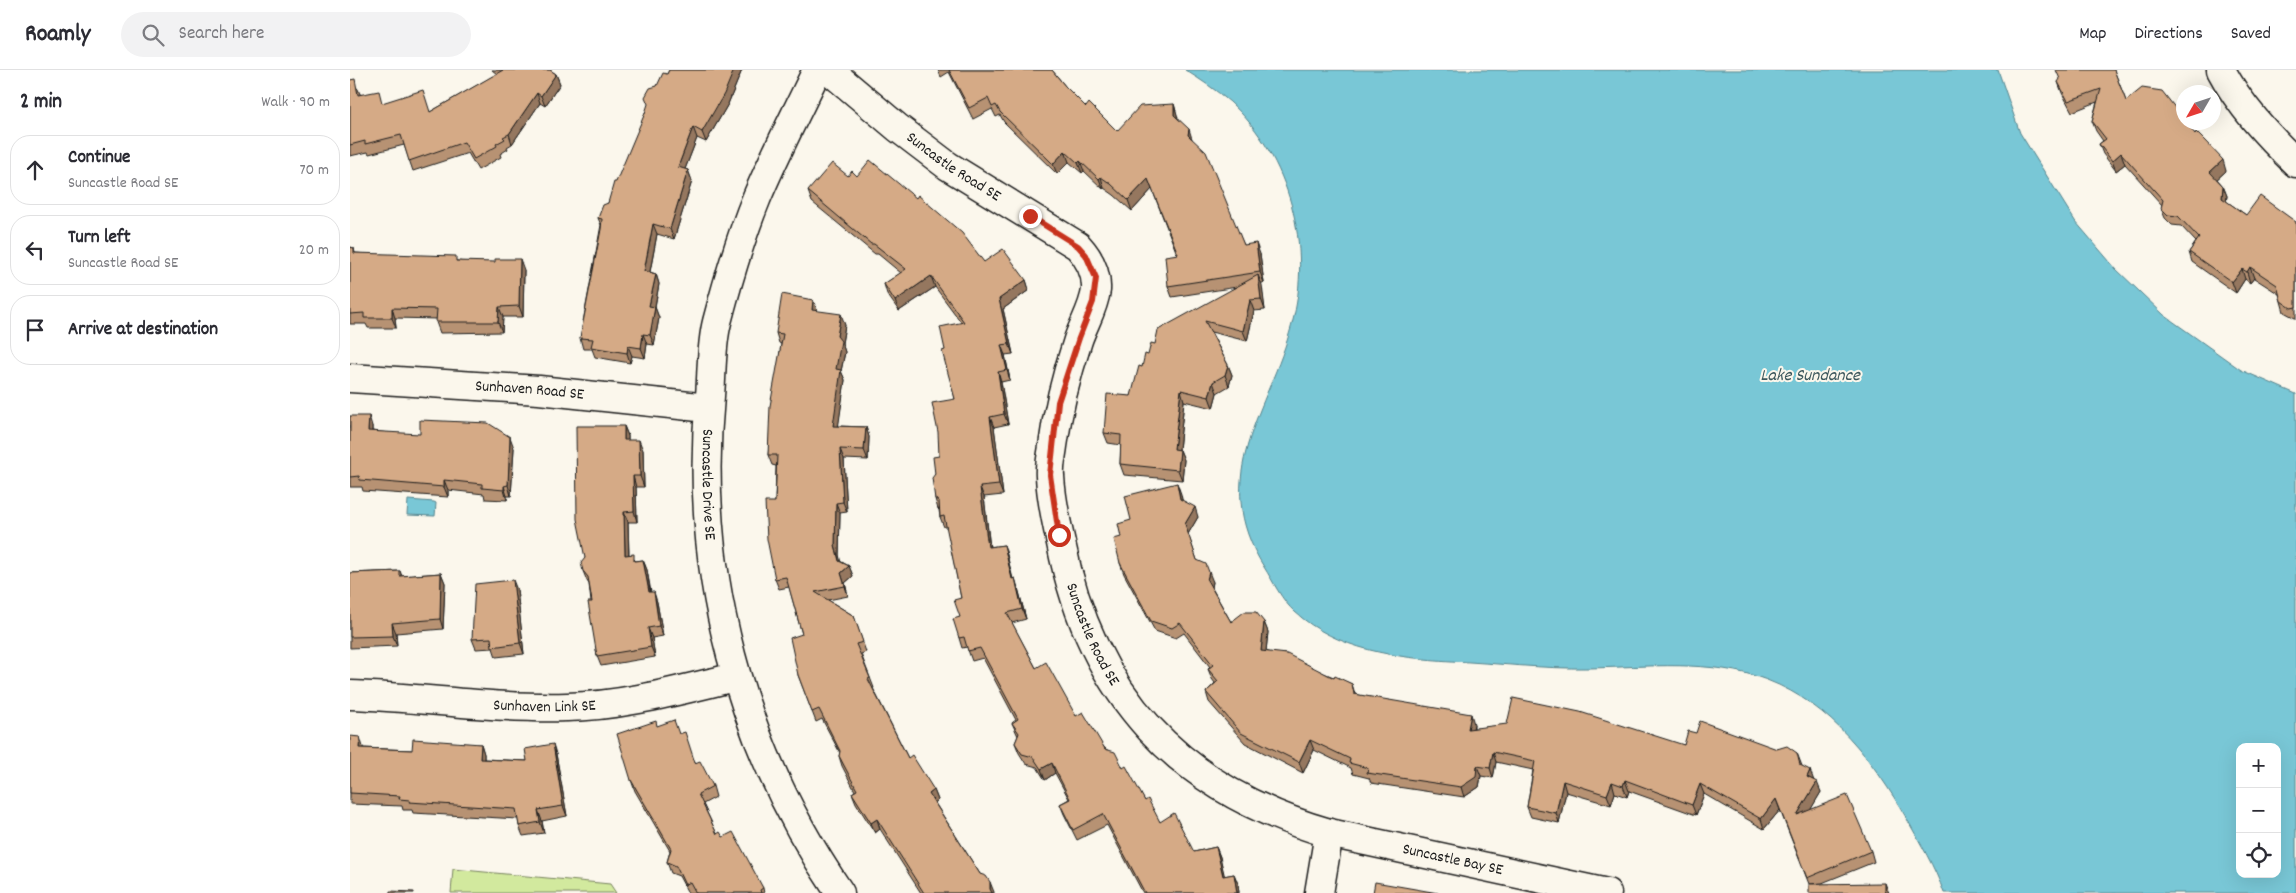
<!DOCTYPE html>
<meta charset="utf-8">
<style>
body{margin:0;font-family:Dekko,sans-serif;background:#f2f2f3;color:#2b2b33}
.controls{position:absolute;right:15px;bottom:15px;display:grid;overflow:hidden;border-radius:10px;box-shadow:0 5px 20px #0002}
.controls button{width:45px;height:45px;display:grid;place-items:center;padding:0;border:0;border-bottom:1px solid #e1e1e2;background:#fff;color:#2b2b33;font:25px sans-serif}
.compass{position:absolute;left:1826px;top:15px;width:45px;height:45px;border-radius:50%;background:#fff;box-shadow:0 5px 20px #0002;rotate:231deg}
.stop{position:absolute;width:15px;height:15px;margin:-11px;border:4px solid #c8321e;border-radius:50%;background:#fff}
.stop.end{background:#c8321e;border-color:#fff;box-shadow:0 1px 5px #0008}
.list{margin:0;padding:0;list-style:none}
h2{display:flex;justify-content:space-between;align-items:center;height:65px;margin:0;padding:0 20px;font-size:21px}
h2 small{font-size:16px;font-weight:400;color:#7c7c81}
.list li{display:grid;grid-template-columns:32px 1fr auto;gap:15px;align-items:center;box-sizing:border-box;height:70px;margin:0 10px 10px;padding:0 10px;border:1px solid #e1e1e2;border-radius:20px}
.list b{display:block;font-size:19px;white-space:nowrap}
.list p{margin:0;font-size:16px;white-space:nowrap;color:#7c7c81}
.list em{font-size:16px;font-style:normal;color:#7c7c81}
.icon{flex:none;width:28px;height:28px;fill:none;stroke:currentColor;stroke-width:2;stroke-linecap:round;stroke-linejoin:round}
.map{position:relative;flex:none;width:1946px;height:823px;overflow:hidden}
header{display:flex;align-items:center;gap:30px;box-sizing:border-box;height:70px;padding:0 25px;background:#fff;border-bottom:1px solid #e1e1e2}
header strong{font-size:24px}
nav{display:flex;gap:28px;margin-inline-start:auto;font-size:18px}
.search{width:350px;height:45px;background:#f2f2f3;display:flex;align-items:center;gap:12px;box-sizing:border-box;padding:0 18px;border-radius:28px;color:#7c7c81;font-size:19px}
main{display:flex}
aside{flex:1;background:#fff}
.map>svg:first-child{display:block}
</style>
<header>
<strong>Roamly</strong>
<div class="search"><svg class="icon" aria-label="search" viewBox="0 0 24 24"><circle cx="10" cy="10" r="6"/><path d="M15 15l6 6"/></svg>Search here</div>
<nav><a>Map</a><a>Directions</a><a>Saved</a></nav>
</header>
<main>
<aside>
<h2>2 min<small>Walk · 90 m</small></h2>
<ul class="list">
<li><svg class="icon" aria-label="ahead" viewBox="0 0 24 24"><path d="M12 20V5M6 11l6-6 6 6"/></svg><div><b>Continue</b><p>Suncastle Road SE</p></div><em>70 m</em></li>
<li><svg class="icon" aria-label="left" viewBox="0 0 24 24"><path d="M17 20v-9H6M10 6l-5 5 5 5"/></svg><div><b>Turn left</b><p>Suncastle Road SE</p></div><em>20 m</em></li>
<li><svg class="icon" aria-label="arrive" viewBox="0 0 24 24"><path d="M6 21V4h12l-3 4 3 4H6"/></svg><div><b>Arrive at destination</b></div></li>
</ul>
</aside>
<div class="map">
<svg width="1946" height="823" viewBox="0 0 1946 823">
<rect width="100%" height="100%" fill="#fbf7ec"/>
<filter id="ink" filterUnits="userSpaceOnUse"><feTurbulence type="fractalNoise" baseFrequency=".02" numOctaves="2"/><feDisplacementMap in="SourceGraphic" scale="10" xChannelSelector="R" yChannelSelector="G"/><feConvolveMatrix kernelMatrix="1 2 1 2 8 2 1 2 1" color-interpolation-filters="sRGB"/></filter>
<g filter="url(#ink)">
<!-- green -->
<path fill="#d2e99e" stroke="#77825d" d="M103,799L260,814L266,823H101Z"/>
<!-- water -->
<path fill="#79c7d6" stroke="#54838c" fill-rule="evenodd" d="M835,0H1648L1670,63L1725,151L1766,199L1814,245L1891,300L1946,324V823H1594C1585,797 1570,773 1557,749C1524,692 1482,635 1417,610C1362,589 1297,597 1239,598C1193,599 1146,593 1101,591C1047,588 987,580 945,542C932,531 923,511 914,497C857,406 919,341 942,254C963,177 940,87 880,32C866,20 851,10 835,0ZM1890,677H1927V804H1890Z
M58,430L84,432L86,433L85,446L57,445Z"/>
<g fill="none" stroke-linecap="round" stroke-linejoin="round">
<defs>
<g id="minor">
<path id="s1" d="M467,0C447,42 425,84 407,127C391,166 378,210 367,252C361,275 362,302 360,326C343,502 390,677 490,823"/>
<path id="s2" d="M479,0L548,58L598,96L728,176C739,188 747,202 746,220C744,237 734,253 728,270C716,306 708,337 703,376C702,385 699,396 700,406C701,428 706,451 711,473C741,625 829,720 979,763L1257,823"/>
<path d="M1871,0C1890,36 1917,65 1946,93"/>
<path id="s3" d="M0,308L189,320L358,338"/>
<path id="s4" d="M0,625C72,627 144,639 217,637C274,636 330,620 385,607"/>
<path d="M969,823L979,763"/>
</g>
</defs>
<!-- minor casing -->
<use href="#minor" stroke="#1c1c1c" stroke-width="31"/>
<!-- minor -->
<use href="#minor" stroke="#fbf7ec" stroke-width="28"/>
</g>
<!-- wall -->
<path fill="#b79273" stroke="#1c1c1c" d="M142,0H200L206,4L210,14L195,36L190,33L162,74L157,77L158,79L150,84L151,87L128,100L118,83L63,101L54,75L19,84L18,82L0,86V10L8,19L10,24L33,33L80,42L147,4Z
M319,0H392L378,34L356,72L347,68L335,99L338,100L342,111L324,169L307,164L300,202L306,204L309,214L305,237L309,248L304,275L297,274L295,288L282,286L280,293L245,287L242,279H233L230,268L251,155L248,148L258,133L307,16L317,4Z
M588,0H702L715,16L736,37L767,61L824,34L827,45L828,48L842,69L894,175L910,184L914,213H911L915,240L904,241L897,271L861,262L878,295L882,305L879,316L867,323L863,338L834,331L829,380H830L834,390L832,410L774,405L770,394L771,375L758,373L754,363L781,326L792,297L805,274L887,217L822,227L818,216L827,184L802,119L782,141L764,125L754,118L753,119L734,101L732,103L719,92L707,104L654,52L650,45L646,47L642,39L623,49L599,2L591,7Z
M1764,0L1776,31L1845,64L1876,101L1867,109L1873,116L1877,126L1876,131L1896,145L1946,152V248H1945L1934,242L1929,224L1904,208L1900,213L1895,209L1886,223L1842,192L1839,182L1846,172L1831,156L1822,155L1815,148L1811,138L1812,135L1775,94L1766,101L1753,84L1749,74L1753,71L1746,61L1742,51L1747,32L1722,42L1712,23L1708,12Z
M498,106H507L634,192L676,210L679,220L653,239L663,284L655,285L660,310L651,312L658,354L644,357L653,425L634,427L640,477L654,475L657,485L663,509L668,518L676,549L662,553L686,598L726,646L773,698L795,731L810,752L844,782L866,777L870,787L874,806L884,804L888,814L889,823H793L757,755L727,770L714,744L710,734L719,729L705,703L695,710L687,697L676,694L669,683L665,673L668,666L662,653L666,650L633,588L622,591L617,577L612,578L609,568L611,528L597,457H594L590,447L589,440L588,439L585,429V404L589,386L605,329L595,280L611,252L585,217L549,241L537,224L534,214L551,203L528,184H525L462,132L458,121Z
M0,177L4,178L5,183L108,191L174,200L173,247H153L152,262L90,263L86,252L87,249L45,248L46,258H18L16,254H0Z
M467,240V241L495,255L492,273L495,282L491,301L495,310L488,356L516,357L519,367L518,390L494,389L497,442L490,443L489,485L490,491L499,496L503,506L495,513L498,526L478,530L504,546L516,582L511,584L524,618H523L558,688L584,720L588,730L585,733L630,804L644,823H571L530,759L525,763L506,733L502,723L505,721L492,696L489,686L490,683L472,649L466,652L448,605L452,564L439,517L429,519L425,509V432L426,396L422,395L418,385L431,274L429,273L426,263Z
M0,346L22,356V361L164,378L161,426H157V430L135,429L134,424L98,420V427L13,421L12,417H0Z
M274,356L278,366V370L293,380L294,417H286L287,452H278L279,484L286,491L293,490L297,500L301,522L307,532L313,566L302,568L305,587L251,596L247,586L239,514L237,511L233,501L235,488Z
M827,413L832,430L848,447L838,464L847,490L863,512L862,518L881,552H914L918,562L916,581L1002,614L1005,624L1124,654V658L1334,675L1346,663L1447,683L1452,696L1464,711L1471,722L1460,740L1521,781L1524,792L1472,813L1459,814L1430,740L1414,759L1354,724L1346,745L1279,721L1277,727L1265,723L1261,735L1216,722L1209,753L1181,747L1177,737L1183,700L1146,692L1143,708L1131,706L1129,717L1114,727L1021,713L1019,708L1003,704L1001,698L964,680L953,703L895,673L859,632L856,622L865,613L862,609L858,599L860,597L834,563L826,568L805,561L774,504L770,493L771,467L781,450Z
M50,501L52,506L91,503L95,513L93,559L46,563L47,576L0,578V503Z
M167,520L174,584L146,587L143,578L126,579L122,569Z
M307,656L329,664L346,693L363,716L366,727L353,734L367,764L373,767L413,818L414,823H338L329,806L321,803L317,792L320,781L285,721L281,710Z
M0,666L13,677V678L62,680L131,674L134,684V689L177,691L206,684L217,746L192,751L194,763L173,766L169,756L168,749L63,743L62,740H53L52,736L0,734Z"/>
<!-- shaded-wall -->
<path fill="#95775e" stroke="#1c1c1c" d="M384,0H392L378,34L356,72L352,62Z
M206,4L210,14L195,36L191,26Z
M187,23L190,33L162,74L159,64Z
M824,34L827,45L828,55L824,45Z
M343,57L347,68L332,107L328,97Z
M839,59L842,69L838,65Z
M715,81L719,92L707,104L703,94Z
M1771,83L1775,94L1766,101L1762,91Z
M1873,90L1876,101L1864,112L1860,102Z
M730,91L734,101L732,103L728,93Z
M338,100L342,111L324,169L320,159Z
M751,107L754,118L753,119L749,109Z
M798,109L802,119L782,141L778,130Z
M1873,116L1877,126L1875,139L1872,128Z
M303,154L307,164L298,212L294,201Z
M906,173L910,184L914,213L910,202Z
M170,189L174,200L173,247L169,236Z
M1900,197L1904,208L1900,213L1897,202Z
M1892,199L1895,209L1886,223L1882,212Z
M306,204L309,214L303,247L299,236Z
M908,205L912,215L915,240L911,229Z
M581,206L585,217L549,241L545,231Z
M676,210L679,220L653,239L663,284L659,274L649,229Z
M463,230L467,240L466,250L462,240Z
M900,230L904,241L897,271L893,261Z
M149,237L153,247L152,262L148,252Z
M305,237L309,248L304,275L300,265Z
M42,238L45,248L46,258L42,248Z
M491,244L495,255L492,273L495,282L491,301L495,310L487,366L483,356L487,266Z
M293,264L297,274L295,288L291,278Z
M651,275L655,285L660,310L657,300Z
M278,276L282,286L280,293L277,283Z
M878,295L882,305L879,316L875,305Z
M648,302L651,312L658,354L654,344Z
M863,312L867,323L863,338L859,327Z
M831,320L834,331L828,389L824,379Z
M19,346L22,356V371L18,361Z
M640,347L644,357L653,425L649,415Z
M274,356L278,366V381L274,370Z
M516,357L519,367L518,390L514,380Z
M160,367L164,378L161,426L158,415Z
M289,370L293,380L294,417L290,406Z
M490,379L494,389L497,442L493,432Z
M830,380L834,390L832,410L828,400Z
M283,406L286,417L287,452L284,441Z
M94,410L98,420V427L94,417Z
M827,413L831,424L834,439L830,429Z
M154,416L157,426V430L154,420Z
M630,417L634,427L641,488L638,477Z
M486,433L490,443L489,485L493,501L489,491L485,475Z
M845,437L848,447L838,464L835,454Z
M274,442L278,452L279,495L275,485Z
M654,475L657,485L665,519L662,509Z
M293,490L297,500L302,533L299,522Z
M499,496L503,506L495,513L498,526L495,516L491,503Z
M859,502L863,512L861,520L857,510Z
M91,503L95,513L93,559L90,549Z
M665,508L668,518L676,549L672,539Z
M163,510L167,520L174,584L170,573Z
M304,522L307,532L313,566L309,556Z
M914,552L918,562L915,591L911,581Z
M42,553L46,563L47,576L43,566Z
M298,558L302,568L305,587L301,577Z
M1121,644L1124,654L1121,669L1118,659Z
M10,667L13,677V688L9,678Z
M960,670L964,680L953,703L949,692Z
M131,674L134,684V699L130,689Z
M203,674L206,684L217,746L213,736Z
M1143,682L1146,692L1143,708L1140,698Z
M702,693L705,703L695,710L691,699Z
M1127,696L1131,706L1129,717L1114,727L1111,717Z
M1460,700L1464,711L1457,707Z
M1275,710L1279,721L1277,727L1273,716Z
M1213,711L1216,722L1209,753L1206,743Z
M1262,712L1265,723L1261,735L1257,725Z
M1467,712L1471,722L1451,756L1447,745Z
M1350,714L1354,724L1346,745L1342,735Z
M584,720L588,730L583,734L579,724Z
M1426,729L1430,740L1414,759L1411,749Z
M188,740L192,751L194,763L190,752Z
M527,749L530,759L525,763L521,753Z
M866,777L870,787L877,816L873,806Z
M884,804L888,814L889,823H887Z
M640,812L644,822V823H641L640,819Z
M1535,813L1539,823H1535Z"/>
<!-- building -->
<path fill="#d5aa86" stroke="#1c1c1c" d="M153,0H200L206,4L191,26L187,23L159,64L153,67L155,69L146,74L147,76L124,89L114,72L59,91L51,65L15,74V71L0,75V10L5,9L8,25L29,21L32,33L73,20L80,42Z
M319,0H384L374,24L352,62L343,57L328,97L338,100L320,159L303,154L294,201L306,204L299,236L305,237L300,265L293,264L291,278L278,276L277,283L241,277L243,269L230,268L251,159L252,149L248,148L253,135L258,133L264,112H266L295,43L298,34L295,27L300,18L307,16L313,3L317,4Z
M599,0H702L715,16L736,37L739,33L767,61L790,36L824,34V45L839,59L838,65L856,82L894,175L906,173L910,202L818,216L815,186L828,184L798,109L778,130L761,114L751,107L749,109L730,91L728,93L715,81L703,94L650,42L646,35L642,37L638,28L619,38Z
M1706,0H1764L1776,31L1792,18L1812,21L1834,49V52H1836L1845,64L1846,62L1855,71L1873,90L1860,102L1873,116L1872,128L1896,145L1910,126L1946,152V237L1941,238L1931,231L1927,215L1900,197L1897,202L1892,199L1882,212L1839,182L1849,168L1828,146L1818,145L1811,138L1813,130L1771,83L1762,91L1749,74L1756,69L1742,51L1751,19L1718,31L1708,12L1710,9Z
M520,90L566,128L568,125L612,163L634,192L653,179L676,210L649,229L659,274L651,275L657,300L648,302L654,344L640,347L649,415L630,417L638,477L654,475L662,509L665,508L672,539L657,543L686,598L696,592L726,646L733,642L755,679L765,682L773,698L776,696L795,731L798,729L810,752L824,743L844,782L866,777L873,806L884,804L887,823H795L753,744L723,760L710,734L720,729L702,693L691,699L683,687L672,684L665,673L669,663L662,653L668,649L630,578L618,581L614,567L609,568L603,549L610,547L604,530L611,528L594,446L590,447L589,431L585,429L582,408L585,404L583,387L589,386L588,362L582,333L605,329L592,281L595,280L590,257L614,252L581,206L545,231L534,214L556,199L524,174H521L458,121L482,93L498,106L502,101L507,106Z
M0,177L4,178V183L106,186V191L145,192V189H170L169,236L149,237L148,252H86L87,239L42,238V248H14V243L0,244Z
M908,205L911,229L900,230L893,261L855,251L878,295L875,305L863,312L859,327L831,320L824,379L830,380L828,400L770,394L771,365L754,363L757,324L781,326L789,296L792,297L795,284L798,285L801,273L805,274L808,260Z
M432,224L463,230L462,240L491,244L487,266L491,271L486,299L491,300L483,356L516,357L514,380L490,379L493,432L486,433L485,475L489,491L499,496L491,503L495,516L465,522L504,546L513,572L506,574L520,608L518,609L558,688L562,685L584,720L579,724L630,804L636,806L640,812V819L642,823H574L527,749L521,753L502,723L507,720L489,686L490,681L469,639L462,642L448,605L440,568L452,564L436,507L425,509L417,469L415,432H425L427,385H418L420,336L433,264L426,263Z
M0,346H19L18,361L70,364V350L138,353L160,367L158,415L154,416V420L132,418V414L94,410V417L10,410L9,406L0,407Z
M226,356H274V370H289L290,406H283L284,441L274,442L275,485L284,484V491L293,490L299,522H304L309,556L298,558L301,577L247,586L238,532H242L238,507L233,501L231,493L235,488L227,449Z
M827,413L830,429L845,437L835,454L847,490L856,494L859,502L857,510L881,552L894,542H906L914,552L911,581L937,584L984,608L985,606L1002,614L1004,624L1121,644L1118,659L1157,654L1163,628L1230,642L1334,675L1338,661L1346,663L1350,651L1427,679L1437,676L1447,683L1450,695L1460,700L1457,707L1467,712L1447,745L1497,725L1521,781L1457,808L1426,729L1411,749L1350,714L1342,735L1275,710L1273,716L1262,712L1257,725L1213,711L1206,743L1177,737L1185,691L1143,682L1140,698L1127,696L1126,707L1111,717L1017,703L1018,698L999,693L1000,689L960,670L949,692L891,663L856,622L868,611L858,599L863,595L830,553L822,558L801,551L770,493L764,469L771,467L768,454L781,450L775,426Z
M50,501V506L91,503L90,549L42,553L43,566L0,567V503Z
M163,510L170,573L142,577L141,568L122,569L125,514Z
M324,650L329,664L335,662L345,693L350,691L363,716L348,724L367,764L370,762L373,767L383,762L413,818L410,820L411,823H346L340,812L335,815L326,796L317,792L321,779L281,710L267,664L306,651L307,656Z
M0,666L10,667L9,678L62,680L63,669L131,674L130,689L177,691L175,679L203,674L213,736L188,740L190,752L169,756L166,739L59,732L60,730L49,729L50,726L0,723Z
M1025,812L1088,823H1023Z
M1535,813V823H1459V814Z
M40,821L64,822V823H40Z"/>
</g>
<g fill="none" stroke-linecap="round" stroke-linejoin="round" filter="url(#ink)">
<!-- route -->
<path stroke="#c8321e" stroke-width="6" d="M680,146L728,176L736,185L746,208L743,232L729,268L708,332L700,405L709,465"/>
</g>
<g text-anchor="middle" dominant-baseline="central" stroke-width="4" stroke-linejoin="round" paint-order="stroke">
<!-- street labels -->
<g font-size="16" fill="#1c1c1c" stroke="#fbf7ec">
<text stroke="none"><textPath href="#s2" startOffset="158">Suncastle Road SE</textPath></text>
<text stroke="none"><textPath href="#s3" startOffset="180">Sunhaven Road SE</textPath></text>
<text stroke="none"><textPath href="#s1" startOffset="435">Suncastle Drive SE</textPath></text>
<text stroke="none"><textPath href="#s2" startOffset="712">Suncastle Road SE</textPath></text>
<text stroke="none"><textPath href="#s4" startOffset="195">Sunhaven Link SE</textPath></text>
<text stroke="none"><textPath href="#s2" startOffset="1160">Suncastle Bay SE</textPath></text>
</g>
<!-- water labels -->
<g font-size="18" font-style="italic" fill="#3d585d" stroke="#fbf7ec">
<text x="1460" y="306">Lake Sundance</text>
</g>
</g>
</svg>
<div class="controls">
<button>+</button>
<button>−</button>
<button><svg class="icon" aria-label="locate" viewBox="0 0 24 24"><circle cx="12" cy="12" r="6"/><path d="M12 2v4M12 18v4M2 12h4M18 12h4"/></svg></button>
</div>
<svg class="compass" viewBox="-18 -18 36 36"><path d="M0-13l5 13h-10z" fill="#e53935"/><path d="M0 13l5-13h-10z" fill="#7c7c81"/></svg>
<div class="stop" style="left:709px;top:465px"></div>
<div class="stop end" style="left:680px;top:146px"></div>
</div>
</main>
